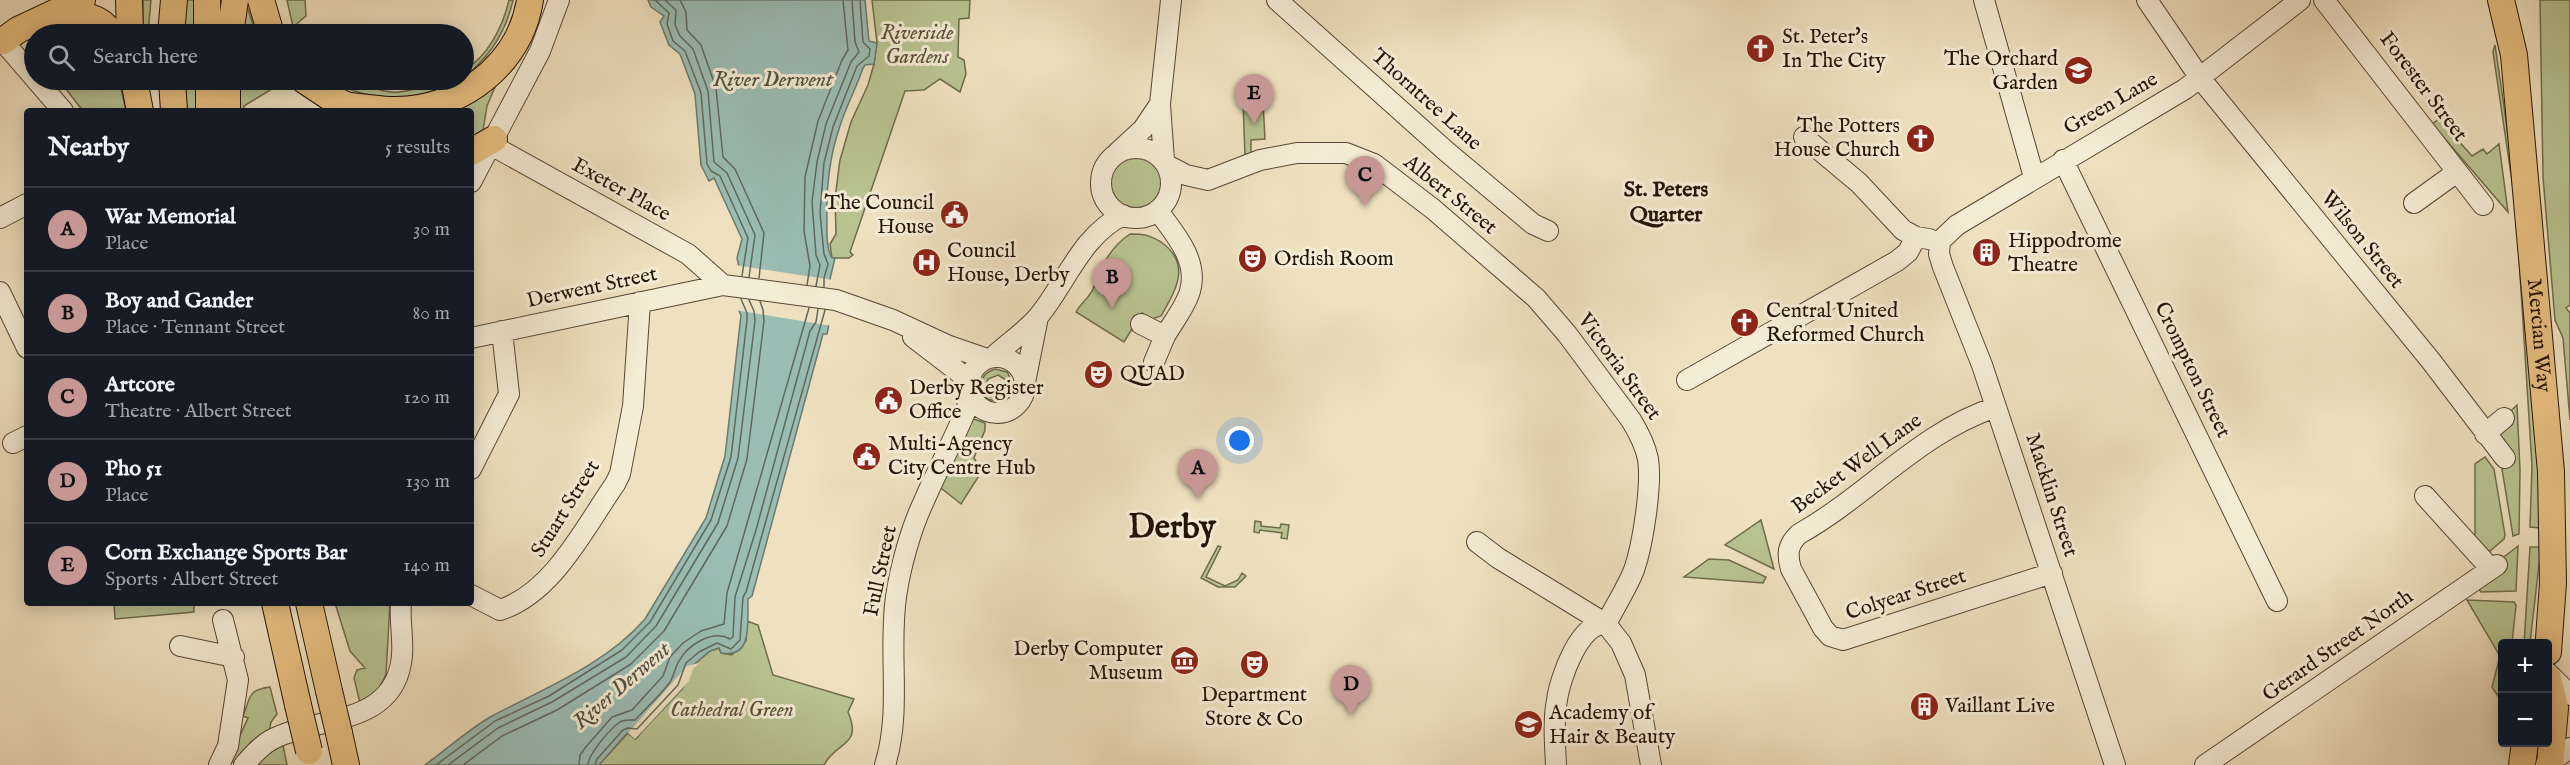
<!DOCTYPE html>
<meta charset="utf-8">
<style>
body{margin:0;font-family:"IM FELL English",serif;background:#242831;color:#f1f3f6}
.controls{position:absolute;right:18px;bottom:18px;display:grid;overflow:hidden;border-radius:6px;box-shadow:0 3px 15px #0003}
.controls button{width:54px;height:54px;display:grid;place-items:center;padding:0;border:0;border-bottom:2px solid #363941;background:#171b24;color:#f1f3f6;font:30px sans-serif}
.you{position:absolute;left:1240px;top:441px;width:21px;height:21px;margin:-15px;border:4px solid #fff;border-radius:50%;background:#1a73e8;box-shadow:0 0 0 9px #1a73e833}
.badge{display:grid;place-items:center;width:39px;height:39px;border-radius:50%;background:#c59692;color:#111;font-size:20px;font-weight:700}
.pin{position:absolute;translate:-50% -50px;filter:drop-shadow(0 2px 3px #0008)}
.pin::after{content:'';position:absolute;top:32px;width:21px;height:18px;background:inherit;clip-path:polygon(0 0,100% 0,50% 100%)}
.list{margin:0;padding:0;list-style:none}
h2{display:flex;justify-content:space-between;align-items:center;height:78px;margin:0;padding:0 24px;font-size:26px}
h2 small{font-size:20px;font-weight:400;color:#9ea1a6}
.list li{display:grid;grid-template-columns:39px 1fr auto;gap:18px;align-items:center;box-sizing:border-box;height:84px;padding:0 24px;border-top:2px solid #363941}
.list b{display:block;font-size:22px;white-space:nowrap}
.list p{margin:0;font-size:20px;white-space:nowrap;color:#9ea1a6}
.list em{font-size:20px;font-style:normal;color:#9ea1a6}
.icon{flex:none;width:33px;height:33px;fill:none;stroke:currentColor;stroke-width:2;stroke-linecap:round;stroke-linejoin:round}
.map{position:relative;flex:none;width:2570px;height:765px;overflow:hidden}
.search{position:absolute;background:#171b24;box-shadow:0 3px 15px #0003;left:24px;top:24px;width:450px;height:66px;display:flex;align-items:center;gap:15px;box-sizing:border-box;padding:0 21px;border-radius:33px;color:#9ea1a6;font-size:22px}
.panel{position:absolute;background:#171b24;box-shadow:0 3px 15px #0003;left:24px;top:108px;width:450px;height:498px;border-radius:6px}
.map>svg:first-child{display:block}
</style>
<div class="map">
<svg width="2570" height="765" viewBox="0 0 2570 765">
<rect width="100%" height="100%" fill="#efe1bf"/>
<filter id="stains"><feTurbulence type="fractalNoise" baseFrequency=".00333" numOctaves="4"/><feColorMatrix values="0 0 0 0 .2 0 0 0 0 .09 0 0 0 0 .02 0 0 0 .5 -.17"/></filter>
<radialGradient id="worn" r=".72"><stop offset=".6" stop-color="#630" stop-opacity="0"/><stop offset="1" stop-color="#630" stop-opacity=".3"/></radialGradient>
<!-- green -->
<path fill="#b9c392" stroke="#6f6b4c" stroke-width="1.5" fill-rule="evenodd" d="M143,0H151L148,34H143Z
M186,0H196L197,34H184Z
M245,0L256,34H236Z
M287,0H305L306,16L293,27Z
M509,0H513C506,32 490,57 464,77V70C488,57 503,26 509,0Z
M872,0H970L969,18L959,19L958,57L964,60L966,74L960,92L940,79L924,90L905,91L850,252L853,255L849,258H832L830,244L836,234L835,198L840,160L851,122L868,85L874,64L877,43Z
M2540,0H2570V305L2566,308L2570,313V420L2563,338L2555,320L2543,177Z
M72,21L102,34H51L56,28Z
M2495,45C2519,204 2539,368 2540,528L2530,527L2532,466L2518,242L2514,195L2493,52Z
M59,80H119L126,111H83Z
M184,80H198L200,111H187Z
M234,80H287L244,106V111H234Z
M331,80C337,80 344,78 350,80C367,83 381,94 399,92C420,90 439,80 458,80C419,102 370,104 331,80Z
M1262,83L1265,139L1251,140V153L1245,156L1243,100L1253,99L1256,84Z
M495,87L487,106L482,137L471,148V111H454L475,101Z
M2439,119L2472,156L2483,149L2487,154L2499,144L2508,212L2432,124Z
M1110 183a26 26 0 1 1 52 0a26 26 0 1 1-52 0Z
M1130,234C1144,234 1150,235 1161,242C1192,264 1176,290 1161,316L1152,319L1142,313L1124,342L1076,312C1081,303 1089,298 1093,289C1102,266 1109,248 1130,234Z
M995,369L1007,372L1013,383L1010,395L999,402L987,399C976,388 980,374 995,369ZM998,375L1006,380L1007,387L1004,393L995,396L989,393L986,386L988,379Z
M2517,405L2520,470L2519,534L2513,536L2502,469L2514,458C2510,454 2503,448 2501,443C2494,430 2508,413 2517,405Z
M971,418L985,423V430L974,458L982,471L961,504L941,488L937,478Z
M2485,457L2494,469L2505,535L2504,539L2490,551H2486L2475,539V464Z
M1761,520L1774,569L1725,545Z
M1255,521L1261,522V526L1280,528L1281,524L1289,525L1287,539L1281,538L1282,533L1260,530L1259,533L1254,532Z
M1218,546L1221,547L1206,577L1225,586L1238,580L1242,573L1246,576L1235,587H1218L1201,578Z
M2518,546L2516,591L2481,592L2477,587L2500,560Z
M2530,547H2541L2530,643L2524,644Z
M1709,559L1729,560L1766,577L1763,583L1684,577Z
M2467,600L2514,602L2516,605L2512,643L2502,644V702L2492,687L2500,656Z
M114,603H194V612L115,619Z
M335,603H390L386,674L378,691L361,707L354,678L357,670L365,668L350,651Z
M747,621L758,625L773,675L854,699L848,712C863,747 836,741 824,765H599L628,733L636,739L690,668L710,651L719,648L721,653L732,655L746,641Z
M270,687L277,714L271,722L269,732L252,741L234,763L230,757L248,718L243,716C251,697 247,690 270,687Z
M283,745L287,765H257L269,753Z"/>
<!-- water -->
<path fill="#9abdb4" stroke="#6b796e" stroke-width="1.5" d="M648,0H865L869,41L877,43L874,64L865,65L863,68C856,89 845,108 839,129C829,159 826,191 827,222C827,233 826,248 832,258H835L830,279L832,310L827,334H823L752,596L748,599C747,621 754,659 721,653L719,648L710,651L690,668L683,688L635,739L627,733L599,765H425C446,750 470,728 492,716C545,688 605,665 645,619L706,518L725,456L741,315L736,304L739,267L737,258L742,239L714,178L709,181L701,165L695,94L680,54L669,45L660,22L664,16L651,7Z"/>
<!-- pier -->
<path fill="#efe1bf" d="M735,265L833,280L834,309L832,326L735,310L728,286Z
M699,663L693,669L689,681L635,739L628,733L687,666Z"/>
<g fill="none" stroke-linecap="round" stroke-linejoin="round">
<!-- shore -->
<path stroke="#60685d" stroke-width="1.5" d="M655,0L669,13L667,24L673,41L685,51L701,93L707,164L711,171L720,176L748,238L742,276
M665,0L676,10L675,25L680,36L693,49L708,91L714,162L727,173L755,235L749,277
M680,0L686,12L687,30L701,45L716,88L723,157L735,169L764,233L759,278
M807,285L810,266L804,231L805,177L818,121L842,60L848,50L843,0
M816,286L820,265L816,255L812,202L817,162L826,124L851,62L859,52L855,42L852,0
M824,287V278L828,264L824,254L820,213L824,163L833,127L857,66L869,56L870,49L863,42L860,0
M436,765L495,721L549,696L622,650L650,622L711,520L731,457L747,320V313L741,299
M448,765L498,728L552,702L626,657L656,626L718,523L738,458L755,321L754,311L749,300
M463,765L502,736L557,710L631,664L664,631L727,526L747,459L764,321L763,310L760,301
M579,765L580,755L585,748L612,717L632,710L663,676L670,657L683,643L701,631L724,624L727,593L809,308
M588,765C588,754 611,728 620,722C625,719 630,720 635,720C646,708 660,696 670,682C674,676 675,667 679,661C688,645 712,629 730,639L733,637L735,597L756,530L810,331L816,322L818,309
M595,765L597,759L623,730L628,728L637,729L678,685L686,663L699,652L717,643L731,649L740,640L743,597L746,592L825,310"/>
<defs>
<path id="minor" d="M1277,0L1447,152L1533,224L1548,231
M1984,0L2034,177
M2147,0L2200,78L2431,361L2505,458
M2324,0L2483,205
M0,38L63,111
M1804,137L1859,183L1903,230L1916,237L1929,239
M491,145L688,254L723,285
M1101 183a35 35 0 1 1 70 0a35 35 0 1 1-70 0Z
M1118,152L1143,129L1160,104
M2063,160L2277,601
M1164,161L1160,104L1171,0
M1167,165L1186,175L1208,180L1260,160L1297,153H1346L1374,164L1433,209L1536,298L1567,334L1631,420C1639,433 1645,444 1648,459C1652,485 1643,544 1634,570C1627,588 1615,606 1606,624
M471,182L540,51L559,0
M2414,203L2457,172
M0,218L27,204
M0,292L27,348
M1141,324L1165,336C1173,322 1186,306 1190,291C1199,260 1174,233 1158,211
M913,337L969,380
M471,338L723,285L836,300L893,320L949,346L987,359
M969 385a28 28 0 1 1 56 0a28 28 0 1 1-56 0Z
M993,357C1007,344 1025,332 1038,317C1067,282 1080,237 1123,215
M1154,362L1165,336
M1687,380L1897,261L1908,252L1916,237
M1025,382L1038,317
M1996,407C1920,432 1867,496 1799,534C1787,545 1787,555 1791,569L1823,628L1830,636L1843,640L2052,573
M2485,434L2504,418
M13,443L27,436
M471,469L509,394L502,331
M2425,496L2491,569
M1477,542L1498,558L1606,624L1621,643L1635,675L1651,765
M471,595L500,610C553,593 585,527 615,484L620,474L633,406L640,302
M180,646L234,657
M2548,673L2570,695
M219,765L228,746L238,680L223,620
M244,765C252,756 260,746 271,740C315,716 390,727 401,663C405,643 399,623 401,603
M885,765C902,710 888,653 896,597C900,568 911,528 924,501C939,466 958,433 971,397
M1556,765C1555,744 1553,721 1557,700C1560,678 1580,621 1606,624
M2115,765L1982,365L1943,267L1939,254L1940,241L1957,225L2185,89L2300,0
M2205,765L2497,565
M2546,765L2570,748"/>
<g id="major">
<path d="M129,0L130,34"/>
<path d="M207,0V34"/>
<path d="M261,0L271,34"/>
<path id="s1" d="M2501,0L2514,55L2551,472L2553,583L2548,652"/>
<path d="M57,15C80,15 98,13 112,34"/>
<path d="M171,34L174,0"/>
<path d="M230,34L235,0"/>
<path d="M3,41L18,30L82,0"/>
<path d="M134,80L140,111"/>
<path d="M172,80L174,111"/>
<path d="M209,80V111"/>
<path d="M227,80V111"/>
<path d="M304,80L331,98L359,111"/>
<path d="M350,106C373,109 397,112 419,108C475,98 521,57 530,0"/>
<path d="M471,152L494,139"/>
<path d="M275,603L298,705"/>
<path d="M309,603L329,691"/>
<path d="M2548,678L2555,708L2550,765"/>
<path d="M339,733L346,765"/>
<path d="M2522,765L2525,742"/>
</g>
</defs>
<!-- minor casing -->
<use href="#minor" stroke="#584634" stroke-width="22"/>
<!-- major casing -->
<use href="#major" stroke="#251306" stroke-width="28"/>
<!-- minor -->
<use href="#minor" stroke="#f5ecd5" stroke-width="20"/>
<!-- major -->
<use href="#major" stroke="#e8c080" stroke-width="26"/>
<defs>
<path id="major-bridge" d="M329,691L339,733
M298,705L309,751"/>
</defs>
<!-- major-bridge casing -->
<use href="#major-bridge" stroke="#251306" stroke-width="28" stroke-linecap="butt"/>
<!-- major-bridge -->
<use href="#major-bridge" stroke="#e8c080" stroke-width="26"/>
</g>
<!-- icons -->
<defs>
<symbol id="church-disc" viewBox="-11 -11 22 22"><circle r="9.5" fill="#8f2418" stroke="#f5ecd5"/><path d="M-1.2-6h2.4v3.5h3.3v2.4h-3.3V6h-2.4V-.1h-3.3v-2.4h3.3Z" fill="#fff"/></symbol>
<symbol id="school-disc" viewBox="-11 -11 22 22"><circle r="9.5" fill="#8f2418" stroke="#f5ecd5"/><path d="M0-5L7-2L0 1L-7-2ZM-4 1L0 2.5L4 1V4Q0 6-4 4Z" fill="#fff"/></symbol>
<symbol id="civic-disc" viewBox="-11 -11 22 22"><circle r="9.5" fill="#8f2418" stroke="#f5ecd5"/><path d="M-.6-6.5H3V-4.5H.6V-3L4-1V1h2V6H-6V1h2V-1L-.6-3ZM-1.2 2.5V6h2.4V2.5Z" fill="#fff"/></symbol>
<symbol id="building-disc" viewBox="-11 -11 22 22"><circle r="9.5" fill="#8f2418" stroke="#f5ecd5"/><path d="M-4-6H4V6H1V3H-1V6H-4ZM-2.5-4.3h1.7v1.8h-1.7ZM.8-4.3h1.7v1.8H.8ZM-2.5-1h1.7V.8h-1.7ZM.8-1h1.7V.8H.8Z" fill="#fff"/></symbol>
<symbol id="theatre-disc" viewBox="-11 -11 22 22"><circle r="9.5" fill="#8f2418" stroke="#f5ecd5"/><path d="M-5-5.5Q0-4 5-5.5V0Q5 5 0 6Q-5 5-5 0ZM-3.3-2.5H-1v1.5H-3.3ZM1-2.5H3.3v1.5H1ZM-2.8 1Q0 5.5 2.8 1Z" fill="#fff"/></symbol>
<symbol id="hospital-disc" viewBox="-11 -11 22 22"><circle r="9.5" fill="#8f2418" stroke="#f5ecd5"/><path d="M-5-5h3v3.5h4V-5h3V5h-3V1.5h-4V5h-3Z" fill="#fff"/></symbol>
<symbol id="museum-disc" viewBox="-11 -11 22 22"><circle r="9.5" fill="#8f2418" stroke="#f5ecd5"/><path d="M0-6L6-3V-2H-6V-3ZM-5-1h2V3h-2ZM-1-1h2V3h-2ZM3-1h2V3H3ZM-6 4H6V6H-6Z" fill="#fff"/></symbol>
<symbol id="university-disc" viewBox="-11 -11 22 22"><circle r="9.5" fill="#8f2418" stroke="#f5ecd5"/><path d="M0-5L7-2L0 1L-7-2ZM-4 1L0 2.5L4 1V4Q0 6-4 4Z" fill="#fff"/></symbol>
</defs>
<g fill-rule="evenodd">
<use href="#church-disc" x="1744" y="32" width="33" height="33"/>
<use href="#school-disc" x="2062" y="54" width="33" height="33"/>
<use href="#church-disc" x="1904" y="122" width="33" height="33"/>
<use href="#civic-disc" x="938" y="198" width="33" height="33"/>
<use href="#building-disc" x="1970" y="236" width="33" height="33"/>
<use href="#theatre-disc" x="1236" y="242" width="33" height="33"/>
<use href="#hospital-disc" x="910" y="246" width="33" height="33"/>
<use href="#church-disc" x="1728" y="306" width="33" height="33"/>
<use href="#theatre-disc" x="1082" y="358" width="33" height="33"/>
<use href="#civic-disc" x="872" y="384" width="33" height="33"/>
<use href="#civic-disc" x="850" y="440" width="33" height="33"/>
<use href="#museum-disc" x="1168" y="644" width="33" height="33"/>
<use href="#theatre-disc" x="1238" y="648" width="33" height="33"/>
<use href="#building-disc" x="1908" y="690" width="33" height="33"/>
<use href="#university-disc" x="1512" y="708" width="33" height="33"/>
</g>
<g text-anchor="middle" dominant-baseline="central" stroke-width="6" stroke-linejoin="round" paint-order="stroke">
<!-- park labels -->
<g font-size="21" font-style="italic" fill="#595137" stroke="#f5ecd5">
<text x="917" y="33">Riverside<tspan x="917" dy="24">Gardens</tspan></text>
<text x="732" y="710">Cathedral Green</text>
</g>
<!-- poi labels -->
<g font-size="21" fill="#251306" stroke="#f5ecd5" text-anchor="start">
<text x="1782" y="37">St. Peter's<tspan x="1782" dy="24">In The City</tspan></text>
<text x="2058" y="59" text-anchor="end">The Orchard<tspan x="2058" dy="24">Garden</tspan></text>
<text x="1900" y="126" text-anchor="end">The Potters<tspan x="1900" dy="24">House Church</tspan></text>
<text x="934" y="203" text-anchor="end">The Council<tspan x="934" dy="24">House</tspan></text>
<text x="2008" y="241">Hippodrome<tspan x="2008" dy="24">Theatre</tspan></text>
<text x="947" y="251">Council<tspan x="947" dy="24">House, Derby</tspan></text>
<text x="1274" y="259">Ordish Room</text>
<text x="1766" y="311">Central United<tspan x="1766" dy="24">Reformed Church</tspan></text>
<text x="1120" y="374">QUAD</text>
<text x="909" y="388">Derby Register<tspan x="909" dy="24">Office</tspan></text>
<text x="888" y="444">Multi-Agency<tspan x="888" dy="24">City Centre Hub</tspan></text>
<text x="1163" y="649" text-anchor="end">Derby Computer<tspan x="1163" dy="24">Museum</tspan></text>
<text x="1254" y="695" text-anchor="middle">Department<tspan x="1254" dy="24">Store &amp; Co</tspan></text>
<text x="1945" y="706">Vaillant Live</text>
<text x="1549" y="713">Academy of<tspan x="1549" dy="24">Hair &amp; Beauty</tspan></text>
</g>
<!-- street labels -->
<g font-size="21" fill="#251306" stroke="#f5ecd5">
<text transform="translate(2423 87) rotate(53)">Forester Street</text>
<text transform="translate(1426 100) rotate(42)">Thorntree Lane</text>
<text transform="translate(2111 104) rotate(-30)">Green Lane</text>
<text transform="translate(621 190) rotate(29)">Exeter Place</text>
<text transform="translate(1450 195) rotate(39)">Albert Street</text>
<text transform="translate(2362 240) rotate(51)">Wilson Street</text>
<text transform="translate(592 288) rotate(-12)">Derwent Street</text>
<text stroke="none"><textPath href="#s1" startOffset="338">Mercian Way</textPath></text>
<text transform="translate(1619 367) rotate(54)">Victoria Street</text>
<text transform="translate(2192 370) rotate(64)">Crompton Street</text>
<text transform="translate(1857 464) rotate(-36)">Becket Well Lane</text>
<text transform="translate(2051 495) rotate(72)">Macklin Street</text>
<text transform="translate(566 509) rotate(-58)">Stuart Street</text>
<text transform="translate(881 571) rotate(-78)">Full Street</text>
<text transform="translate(1906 595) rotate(-18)">Colyear Street</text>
<text transform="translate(2338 646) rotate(-35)">Gerard Street North</text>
</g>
<!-- water labels -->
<g font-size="22" font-style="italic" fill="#4e4e43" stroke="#f5ecd5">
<text x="773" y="80">River Derwent</text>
<text transform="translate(622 686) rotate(-41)">River Derwent</text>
</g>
<!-- neighbourhood labels -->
<g font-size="22" font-weight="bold" fill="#251306" stroke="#f5ecd5">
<text x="1666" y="190">St. Peters<tspan x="1666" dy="25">Quarter</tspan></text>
</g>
<!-- town labels -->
<g font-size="33" font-weight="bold" fill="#251306" stroke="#f5ecd5">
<text x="1172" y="528">Derby</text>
</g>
</g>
<rect width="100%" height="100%" filter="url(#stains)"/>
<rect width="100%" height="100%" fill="url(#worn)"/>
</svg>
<div class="controls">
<button>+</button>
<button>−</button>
</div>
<div class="you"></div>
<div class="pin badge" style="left:1198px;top:499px">A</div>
<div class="pin badge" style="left:1112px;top:308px">B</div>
<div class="pin badge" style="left:1365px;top:206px">C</div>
<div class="pin badge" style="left:1351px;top:715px">D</div>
<div class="pin badge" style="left:1254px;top:124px">E</div>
<div class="search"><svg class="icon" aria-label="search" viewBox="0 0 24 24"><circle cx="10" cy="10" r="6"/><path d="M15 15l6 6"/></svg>Search here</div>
<section class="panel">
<h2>Nearby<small>5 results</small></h2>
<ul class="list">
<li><span class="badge">A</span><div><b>War Memorial</b><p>Place</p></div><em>30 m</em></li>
<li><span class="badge">B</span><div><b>Boy and Gander</b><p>Place · Tennant Street</p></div><em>80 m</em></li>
<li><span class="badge">C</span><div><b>Artcore</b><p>Theatre · Albert Street</p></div><em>120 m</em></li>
<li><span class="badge">D</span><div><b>Pho 51</b><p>Place</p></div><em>130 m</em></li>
<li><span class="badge">E</span><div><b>Corn Exchange Sports Bar</b><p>Sports · Albert Street</p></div><em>140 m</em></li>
</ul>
</section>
</div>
